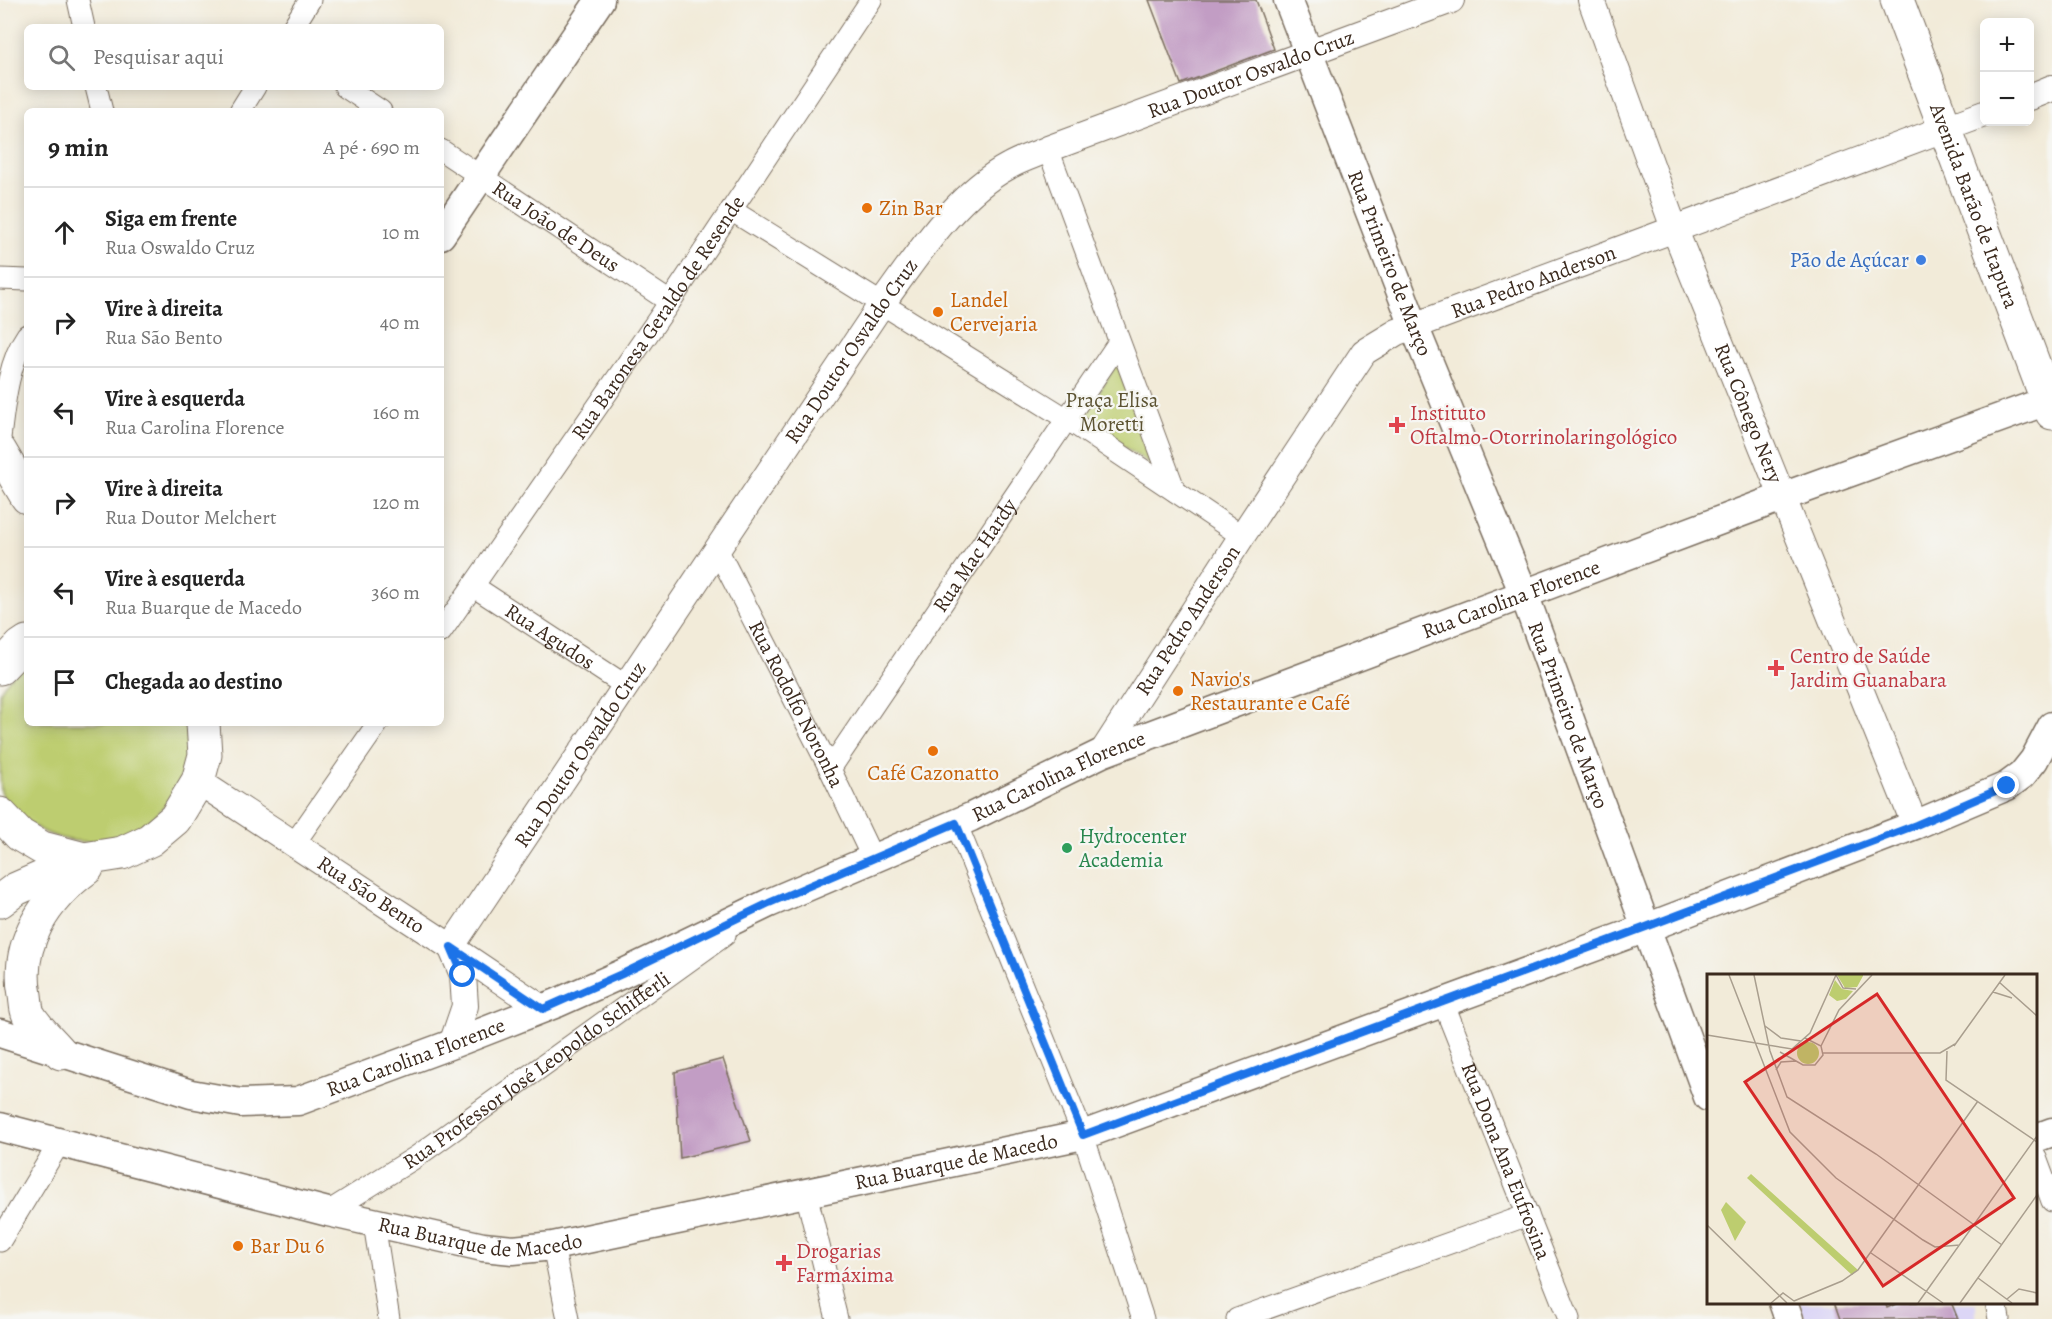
<!DOCTYPE html>
<html lang="pt">
<meta charset="utf-8">
<style>
body{margin:0;font-family:Alegreya,serif;background:#f6f6f6;color:#222}
.controls{position:absolute;right:18px;top:18px;display:grid;overflow:hidden;border-radius:9px;box-shadow:0 3px 15px #0003}
.controls button{width:54px;height:54px;display:grid;place-items:center;padding:0;border:0;border-bottom:2px solid #e0e0e0;background:#fff;color:#222;font:30px sans-serif}
.stop{position:absolute;width:18px;height:18px;margin:-14px;border:4px solid #1a73e8;border-radius:50%;background:#fff}
.stop.end{background:#1a73e8;border-color:#fff;box-shadow:0 2px 6px #0008}
.list{margin:0;padding:0;list-style:none}
h2{display:flex;justify-content:space-between;align-items:center;height:78px;margin:0;padding:0 24px;font-size:26px}
h2 small{font-size:20px;font-weight:400;color:#767676}
.list li{display:grid;grid-template-columns:39px 1fr auto;gap:18px;align-items:center;box-sizing:border-box;height:90px;padding:0 24px;border-top:2px solid #e0e0e0}
.list b{display:block;font-size:22px;white-space:nowrap}
.list p{margin:0;font-size:20px;white-space:nowrap;color:#767676}
.list em{font-size:20px;font-style:normal;color:#767676}
.icon{flex:none;width:33px;height:33px;fill:none;stroke:currentColor;stroke-width:2;stroke-linecap:round;stroke-linejoin:round}
.map{position:relative;flex:none;width:2052px;height:1319px;overflow:hidden}
.search{position:absolute;background:#fff;box-shadow:0 3px 15px #0003;left:24px;top:24px;width:420px;height:66px;display:flex;align-items:center;gap:15px;box-sizing:border-box;padding:0 21px;border-radius:9px;color:#767676;font-size:22px}
.panel{position:absolute;background:#fff;box-shadow:0 3px 15px #0003;left:24px;top:108px;width:420px;height:618px;border-radius:9px}
.map>svg:first-child{display:block}
</style>
<div class="map">
<svg width="2052" height="1319" viewBox="0 0 2052 1319">
<rect width="100%" height="100%" fill="#f6f6f2"/>
<filter id="ink" filterUnits="userSpaceOnUse"><feTurbulence type="fractalNoise" baseFrequency=".0167" numOctaves="2"/><feDisplacementMap in="SourceGraphic" scale="12" xChannelSelector="R" yChannelSelector="G"/><feConvolveMatrix kernelMatrix="1 2 1 2 8 2 1 2 1" color-interpolation-filters="sRGB"/></filter>
<filter id="wash" filterUnits="userSpaceOnUse"><feTurbulence type="fractalNoise" baseFrequency=".008" numOctaves="4" result="noise"/><feDisplacementMap in="SourceGraphic" scale="24" xChannelSelector="R" yChannelSelector="G"/><feGaussianBlur stdDeviation="1.35" result="paint"/><feColorMatrix in="noise" values="0 0 0 0 0 0 0 0 0 0 0 0 0 0 0 0 0 1.4 0 .05"/><feComposite in="paint" operator="in"/></filter>
<g filter="url(#wash)">
<rect width="100%" height="100%" fill="#f2ebd9"/>
<!-- built -->
<path fill="#dcd6f6" d="M1799,1303H1976V1319H1805Z"/>
<!-- green -->
<path fill="#bdcd6f" stroke="#7c7c46" stroke-width="1.5" d="M1117,363L1157,469L1082,419Z
M27,662V723H186C202,811 107,873 32,825C20,817 7,806 1,792C0,784 0,745 0,733C0,723 0,702 0,693C2,685 20,667 27,662Z"/>
<g id="blocks">
<!-- building -->
<path fill="#c29dc4" d="M1149,0H1256L1274,49L1181,84Z
M723,1059L751,1141L680,1158L675,1072Z
M1834,1302H1885L1887,1308L1900,1302H1951L1958,1319H1840Z"/>
</g>
</g>
<g filter="url(#ink)">
<use href="#blocks" fill-opacity="0" stroke="#7b6e5f" stroke-width="1.5"/>
<g fill="none" stroke-linecap="round" stroke-linejoin="round">
<defs>
<g id="minor">
<path d="M78,0L84,27"/>
<path d="M293,27L310,0"/>
<path d="M96,87L102,111"/>
<path d="M345,87L381,111"/>
<path d="M240,111L255,87"/>
<path d="M1048,149L1175,491"/>
<path id="s1" d="M441,150L670,302"/>
<path d="M731,210L1067,419L1242,536"/>
<path d="M0,279L27,280"/>
<path d="M0,438C4,406 8,362 27,335"/>
<path id="s2" d="M718,551L830,769L873,859"/>
<path id="s3" d="M473,586L626,686"/>
<path id="s4" d="M441,632L670,302L871,0"/>
<path id="s5" d="M830,769L1119,342"/>
<path d="M956,823L1083,1135L1143,1319"/>
<path d="M294,844L378,723"/>
<path id="s6" d="M1443,1002L1569,1319"/>
<path d="M2036,1158L2052,1201"/>
<path d="M806,1193L837,1319"/>
<path id="s7" d="M328,1212L416,1157L725,935"/>
<path d="M374,1223L389,1319"/>
<path d="M0,1241L60,1142"/>
<path d="M553,1246L568,1319"/>
<path d="M1996,1302L1999,1319"/>
<path d="M1237,1319L1528,1215"/>
</g>
<g id="tertiary">
<path id="s8" d="M1591,0L1674,228L1915,825"/>
<path d="M2030,97L2052,88"/>
<path id="s9" d="M1102,753L1242,536L1364,352L1397,332L1414,326L1984,114"/>
<path id="s10" d="M198,781L451,947L543,1009"/>
<path id="s11" d="M451,947L881,305C916,257 956,194 1009,166C1021,159 1035,155 1048,149L1451,0"/>
<path d="M451,947L463,975L465,1006L452,1044"/>
</g>
<g id="secondary">
<path id="s12" d="M1288,0L1414,326L1524,594L1708,1097"/>
<path d="M441,235L600,0"/>
<path id="s13" d="M0,1033L191,1094L241,1103L298,1101L452,1044L557,1003L624,973L769,903L971,817L1102,753L1782,497L2052,399"/>
<path id="s14" d="M0,1127L328,1212L483,1247L513,1250L553,1246L1083,1135L1646,928L1915,825L2007,786L2022,775L2034,760L2052,726"/>
<path d="M2036,1138L2052,1132"/>
<path d="M1783,1302L1789,1319"/>
</g>
<g id="primary">
<path id="s15" d="M1897,0L2052,413"/>
<path d="M0,451L27,497"/>
<path d="M0,668L21,646L27,642"/>
<path d="M0,814L20,835L42,848L84,859"/>
<path d="M0,901L16,889L84,859L122,853L150,840L175,819L198,781L205,755L203,723"/>
<path d="M61,1053C51,1041 38,1030 30,1017C26,1012 26,1002 25,995C15,943 46,898 87,868"/>
</g>
</defs>
<!-- minor casing -->
<use href="#minor" stroke="#7b6e5f" stroke-width="23"/>
<!-- tertiary casing -->
<use href="#tertiary" stroke="#7b6e5f" stroke-width="28"/>
<!-- secondary casing -->
<use href="#secondary" stroke="#7b6e5f" stroke-width="31"/>
<!-- primary casing -->
<use href="#primary" stroke="#7b6e5f" stroke-width="35"/>
<!-- minor -->
<use href="#minor" stroke="#fff" stroke-width="21"/>
<!-- tertiary -->
<use href="#tertiary" stroke="#fff" stroke-width="26"/>
<!-- secondary -->
<use href="#secondary" stroke="#fff" stroke-width="28"/>
<!-- primary -->
<use href="#primary" stroke="#fff" stroke-width="33"/>
</g>
</g>
<g fill="none" stroke-linecap="round" stroke-linejoin="round" filter="url(#ink)">
<!-- route -->
<path stroke="#1a73e8" stroke-width="8" d="M463,975L451,947L543,1009L624,973L769,903L956,823L1083,1135L1646,927L1916,825L2007,786"/>
</g>
<!-- markers -->
<g fill="#e8710a" stroke="#f6f6f2" stroke-width="2">
<circle cx="867" cy="208" r="6"/>
<circle cx="938" cy="312" r="6"/>
<circle cx="1178" cy="691" r="6"/>
<circle cx="933" cy="751" r="6"/>
<circle cx="238" cy="1246" r="6"/>
</g>
<circle fill="#3f7fe0" stroke="#f6f6f2" stroke-width="2" cx="1921" cy="260" r="6"/>
<g fill="#e0444e" stroke="#f6f6f2" stroke-width="2">
<path d="M1394 416h6v6h6v6h-6v6h-6v-6h-6v-6h6z"/>
<path d="M1773 659h6v6h6v6h-6v6h-6v-6h-6v-6h6z"/>
<path d="M781 1254h6v6h6v6h-6v6h-6v-6h-6v-6h6z"/>
</g>
<circle fill="#2e9e5b" stroke="#f6f6f2" stroke-width="2" cx="1067" cy="848" r="6"/>
<g text-anchor="middle" dominant-baseline="central" stroke-width="4.5" stroke-linejoin="round" paint-order="stroke">
<!-- street labels -->
<g font-size="21" fill="#3b2a1e" stroke="#f6f6f2">
<text stroke="none"><textPath href="#s11" startOffset="1222">Rua Doutor Osvaldo Cruz</textPath></text>
<text stroke="none"><textPath href="#s15" startOffset="220">Avenida Barão de Itapura</textPath></text>
<text stroke="none"><textPath href="#s1" startOffset="138">Rua João de Deus</textPath></text>
<text stroke="none"><textPath href="#s12" startOffset="282">Rua Primeiro de Março</textPath></text>
<text stroke="none"><textPath href="#s9" startOffset="663">Rua Pedro Anderson</textPath></text>
<text stroke="none"><textPath href="#s4" startOffset="382">Rua Baronesa Geraldo de Resende</textPath></text>
<text stroke="none"><textPath href="#s11" startOffset="718">Rua Doutor Osvaldo Cruz</textPath></text>
<text stroke="none"><textPath href="#s8" startOffset="442">Rua Cônego Nery</textPath></text>
<text stroke="none"><textPath href="#s5" startOffset="258">Rua Mac Hardy</textPath></text>
<text stroke="none"><textPath href="#s13" startOffset="1622">Rua Carolina Florence</textPath></text>
<text stroke="none"><textPath href="#s9" startOffset="158">Rua Pedro Anderson</textPath></text>
<text stroke="none"><textPath href="#s3" startOffset="92">Rua Agudos</textPath></text>
<text stroke="none"><textPath href="#s2" startOffset="172">Rua Rodolfo Noronha</textPath></text>
<text stroke="none"><textPath href="#s12" startOffset="768">Rua Primeiro de Março</textPath></text>
<text stroke="none"><textPath href="#s11" startOffset="232">Rua Doutor Osvaldo Cruz</textPath></text>
<text stroke="none"><textPath href="#s13" startOffset="1136">Rua Carolina Florence</textPath></text>
<text stroke="none"><textPath href="#s10" startOffset="207">Rua São Bento</textPath></text>
<text stroke="none"><textPath href="#s13" startOffset="434">Rua Carolina Florence</textPath></text>
<text stroke="none"><textPath href="#s7" startOffset="252">Rua Professor José Leopoldo Schifferli</textPath></text>
<text stroke="none"><textPath href="#s6" startOffset="171">Rua Dona Ana Eufrosina</textPath></text>
<text stroke="none"><textPath href="#s14" startOffset="980">Rua Buarque de Macedo</textPath></text>
<text stroke="none"><textPath href="#s14" startOffset="494">Rua Buarque de Macedo</textPath></text>
</g>
<!-- food labels -->
<g font-size="21" fill="#c56008" stroke="#f6f6f2" text-anchor="start">
<text x="879" y="208">Zin Bar</text>
<text x="950" y="300">Landel<tspan x="950" dy="24">Cervejaria</tspan></text>
<text x="1190" y="679">Navio's<tspan x="1190" dy="24">Restaurante e Café</tspan></text>
<text x="933" y="773" text-anchor="middle">Café Cazonatto</text>
<text x="250" y="1246">Bar Du 6</text>
</g>
<!-- shop labels -->
<g font-size="21" fill="#366cbe" stroke="#f6f6f2" text-anchor="end">
<text x="1909" y="260">Pão de Açúcar</text>
</g>
<!-- park labels -->
<g font-size="21" fill="#5c5332" stroke="#f6f6f2">
<text x="1112" y="400">Praça Elisa<tspan x="1112" dy="24">Moretti</tspan></text>
</g>
<!-- health labels -->
<g font-size="21" fill="#be3a42" stroke="#f6f6f2" text-anchor="start">
<text x="1410" y="413">Instituto<tspan x="1410" dy="24">Oftalmo-Otorrinolaringológico</tspan></text>
<text x="1790" y="656">Centro de Saúde<tspan x="1790" dy="24">Jardim Guanabara</tspan></text>
<text x="796" y="1251">Drogarias<tspan x="796" dy="24">Farmáxima</tspan></text>
</g>
<!-- leisure labels -->
<g font-size="21" fill="#27864d" stroke="#f6f6f2" text-anchor="start">
<text x="1079" y="836">Hydrocenter<tspan x="1079" dy="24">Academia</tspan></text>
</g>
</g>
<!-- overview -->
<g transform="translate(1707 974)">
<rect width="330" height="330" fill="#f2ebd9"/>
<path d="M130,1H156V2L150,13L138,14ZM128,6L135,15L146,17L139,25L130,27L122,21ZM90 79a11 11 0 1 1 22 0a11 11 0 1 1-22 0ZM44,200L151,296L145,301L40,204ZM19,228L39,248L28,267L14,236Z" fill="#bdcd6f"/>
<path fill="none" stroke="#a99e8e" stroke-width="1.5" d="M22,1L83,158L129,204L216,266L228,273L253,271M47,1L63,77L80,123L169,180L295,271M129,1L136,14L149,15M292,8L330,42M286,18L305,24M58,52L74,64L94,67M0,61L85,75L103,59L129,1M114,72L132,36L165,1M247,72L298,1M240,77L239,106L330,168M73,78L96,91H108L116,81L114,72L98,64M116,79H233L248,70M69,96L74,88L89,87M0,251L80,329M164,279L236,329M271,304L305,329M300,325L312,315L330,319M87,327L135,307L151,296L271,127M64,329L76,319L87,327M211,329L330,162M253,329L330,221"/>
<path fill="#d62828" fill-opacity="0.15" stroke="#d62828" stroke-width="3" d="M170,20L307,224L176,312L38,108Z"/>
<rect width="330" height="330" fill="none" stroke="#3b2a1e" stroke-width="3"/>
</g>
</svg>
<div class="controls">
<button>+</button>
<button>−</button>
</div>
<div class="stop" style="left:463px;top:975px"></div>
<div class="stop end" style="left:2007px;top:786px"></div>
<div class="search"><svg class="icon" aria-label="search" viewBox="0 0 24 24"><circle cx="10" cy="10" r="6"/><path d="M15 15l6 6"/></svg>Pesquisar aqui</div>
<section class="panel">
<h2>9 min<small>A pé · 690 m</small></h2>
<ul class="list">
<li><svg class="icon" aria-label="ahead" viewBox="0 0 24 24"><path d="M12 20V5M6 11l6-6 6 6"/></svg><div><b>Siga em frente</b><p>Rua Oswaldo Cruz</p></div><em>10 m</em></li>
<li><svg class="icon" aria-label="right" viewBox="0 0 24 24"><path d="M7 20v-9h11M14 6l5 5-5 5"/></svg><div><b>Vire à direita</b><p>Rua São Bento</p></div><em>40 m</em></li>
<li><svg class="icon" aria-label="left" viewBox="0 0 24 24"><path d="M17 20v-9H6M10 6l-5 5 5 5"/></svg><div><b>Vire à esquerda</b><p>Rua Carolina Florence</p></div><em>160 m</em></li>
<li><svg class="icon" aria-label="right" viewBox="0 0 24 24"><path d="M7 20v-9h11M14 6l5 5-5 5"/></svg><div><b>Vire à direita</b><p>Rua Doutor Melchert</p></div><em>120 m</em></li>
<li><svg class="icon" aria-label="left" viewBox="0 0 24 24"><path d="M17 20v-9H6M10 6l-5 5 5 5"/></svg><div><b>Vire à esquerda</b><p>Rua Buarque de Macedo</p></div><em>360 m</em></li>
<li><svg class="icon" aria-label="arrive" viewBox="0 0 24 24"><path d="M6 21V4h12l-3 4 3 4H6"/></svg><div><b>Chegada ao destino</b></div></li>
</ul>
</section>
</div>
